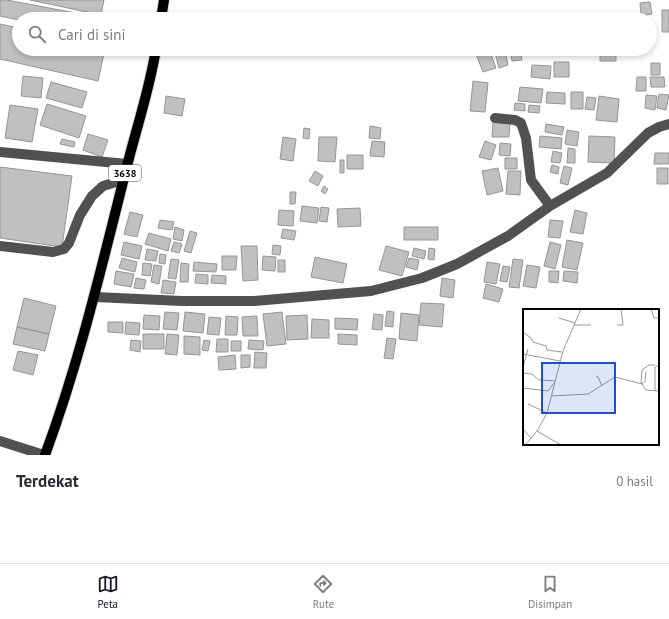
<!DOCTYPE html>
<html lang="id">
<style>
body{margin:0;font-family:"PT Sans",sans-serif;background:#f2f2f3;color:#2b2b33}
.list{margin:0;padding:0;list-style:none}
h2{display:flex;justify-content:space-between;align-items:center;height:52px;margin:0;padding:0 16px;font-size:17px}
h2 small{font-size:13px;font-weight:400;color:#7c7c81}
.icon{flex:none;width:22px;height:22px;fill:none;stroke:currentColor;stroke-width:2;stroke-linecap:round;stroke-linejoin:round}
.map{position:relative;flex:none;width:669px;height:455px;overflow:hidden}
.search{position:absolute;background:#fff;box-shadow:0 2px 6px #0003;left:12px;right:12px;top:12px;height:44px;display:flex;align-items:center;gap:10px;box-sizing:border-box;padding:0 14px;border-radius:22px;color:#7c7c81;font-size:15px}
.sheet{height:108px;background:#fff}
nav{display:flex;justify-content:space-around;align-items:center;box-sizing:border-box;height:56px;border-top:1px solid #e1e1e2;background:#fff;font-size:11px;color:#7c7c81}
nav a{display:grid;justify-items:center;gap:2px}
nav .on{color:#111827}
.map>svg:first-child{display:block}
</style>
<div class="map">
<svg width="669" height="455" viewBox="0 0 669 455">
<rect width="100%" height="100%" fill="#fff"/>
<!-- building -->
<path fill="#c0c0c0" stroke="#959595" d="M0,0H7L97,17V19L19,20L0,16Z
M30,0H104L101,15Z
M650,2L652,14L641,16L640,3Z
M662,10H669V32H662Z
M0,24L19,28V49H105L98,81L0,59Z
M474,49H489L496,68L483,72Z
M494,49H505L508,65L499,68Z
M510,49H520L522,60L512,61Z
M561,49H568V55H561Z
M600,49H616V61H600Z
M554,62H569V77H554Z
M651,63H660V75H651Z
M532,65L551,66L550,79L531,77Z
M23,76L43,78L41,98L21,96Z
M637,77H646V91H636Z
M650,77H664L665,87H651Z
M473,81L488,83L485,112L470,111Z
M51,82L87,92L82,108L46,98Z
M520,87L543,89L541,103L518,101Z
M547,92L565,93V104L546,103Z
M571,92H583V109H571Z
M659,94L669,95L666,110L657,108Z
M646,95L657,96L655,110L645,108Z
M166,96L185,99L182,116L164,113Z
M599,96L619,99L617,122L596,120Z
M587,97L596,98L594,110L585,109Z
M515,103L525,104V111L514,110Z
M47,104L86,116L79,138L40,125Z
M10,105L38,109L32,142L5,138Z
M529,105L540,106L539,113L528,112Z
M493,121H510L509,137H492Z
M546,124L564,127L562,135L545,132Z
M370,126L381,128L380,139L369,138Z
M304,128L310,129L309,139L303,138Z
M567,130L579,132L577,146L565,144Z
M88,134L108,140L102,157L83,150Z
M540,136L562,138L561,149L539,147Z
M589,136L615,137L614,163L588,162Z
M283,137L296,139L293,161L280,159Z
M319,137H337L335,162L318,161Z
M62,139L75,142L74,147L60,144Z
M372,141L385,142L384,157L370,156Z
M485,141L496,145L491,160L479,157Z
M500,143L511,144L510,156L499,155Z
M568,148L575,149V163H567Z
M553,151L562,153L560,163L551,162Z
M655,153H669V164H654Z
M347,155H363V169H347Z
M505,158H517V169H505Z
M340,160H344V173H340Z
M552,165L559,167L558,174L550,172Z
M564,166L572,168L568,185L560,183Z
M0,167L72,176L62,247L0,238Z
M498,168L503,191L487,195L482,171Z
M657,168H668V184H657Z
M315,171L323,176L318,186L309,181Z
M508,171H521L520,195L506,194Z
M324,186L328,189L325,194L321,191Z
M290,192H296L295,204H290Z
M302,206L319,208L317,223L300,221Z
M321,207L329,208L327,222L319,221Z
M360,208L361,226L338,227L337,209Z
M279,210L294,211L293,226L278,225Z
M575,210L587,213L583,234L570,232Z
M130,212L143,215L137,237L124,234Z
M160,220L174,222L172,230L158,228Z
M550,220L563,221L560,238L548,237Z
M175,227L184,230L182,241L173,239Z
M404,227H438V240H404Z
M283,229L296,231L294,240L281,238Z
M190,231L197,233L191,253L184,251Z
M149,233L171,239L168,251L145,244Z
M567,240L583,243L577,270L562,267Z
M124,242L142,246L139,259L121,255Z
M174,242L182,244L179,253L171,251Z
M550,242L561,245L555,269L544,266Z
M273,245L281,246L280,255L272,254Z
M241,246H257L258,280L243,281Z
M386,246L409,252L402,276L379,270Z
M414,248L426,251L424,259L412,256Z
M429,248L435,249L434,260L428,259Z
M147,249L158,251L156,261L145,260Z
M160,254L166,255L165,264L159,263Z
M222,256H237L236,270H222Z
M263,256L276,257L275,271L262,270Z
M315,257L347,264L343,283L311,277Z
M122,258L137,262L135,272L119,268Z
M409,258L419,260L417,270L406,267Z
M171,259L179,260L176,279L168,278Z
M513,259L523,260L519,288L509,287Z
M278,260H285V272H278Z
M194,262L217,264L216,272L193,271Z
M487,262L500,264L496,284L484,282Z
M143,263L152,264L150,276L142,275Z
M181,263L189,264L188,282H180Z
M154,265L162,266L159,284L151,282Z
M527,265L540,267L536,288L523,286Z
M503,266L510,267L507,282L500,281Z
M116,271L134,274L131,287L114,284Z
M549,271H559L558,283L549,282Z
M564,271L578,272L577,283L563,281Z
M196,274L208,275V284L195,283Z
M212,275L226,276V284L211,283Z
M136,278L146,280L144,289L134,288Z
M442,278L455,280L453,298L440,296Z
M163,280L176,282L174,294L161,293Z
M486,284L503,289L499,302L483,298Z
M24,298L56,306L49,334L17,327Z
M421,303L444,304L442,327L419,325Z
M387,311L394,312L393,327L385,326Z
M165,312L179,313L177,330L163,329Z
M185,312L205,314L203,333L183,331Z
M282,312L286,344L267,346L263,314Z
M401,313L419,315L417,341L399,339Z
M374,314L383,315L382,330L372,329Z
M144,315L160,316L159,330L143,329Z
M307,315L308,339L287,340L286,316Z
M226,316L238,317L237,335H225Z
M257,316L258,336H243L242,317Z
M209,317L221,318L219,335L207,334Z
M335,318L358,319L357,330L335,329Z
M312,319L329,320V338H311Z
M108,322H123V333L108,332Z
M126,322L140,323L139,335L125,334Z
M17,327L49,334L45,351L13,344Z
M143,334H164V349H143Z
M167,334L179,335L177,355L165,354Z
M338,334L357,335V345L338,344Z
M184,336L200,337V355L184,354Z
M387,338L396,339L393,359L384,358Z
M217,339H228V352H216Z
M131,340L141,341L140,352L130,350Z
M204,340L210,341L208,351L202,350Z
M249,340L264,341L263,350L248,349Z
M231,341H241V351H231Z
M18,351L38,355L33,375L13,370Z
M255,352L267,353L266,368H254Z
M235,355L236,369L219,370L218,357Z
M241,355H250V367L241,368Z"/>
<g fill="none" stroke-linecap="round" stroke-linejoin="round">
<defs>
<path id="major" d="M161,19L164,0
M45,455C79,363 100,273 124,178C134,135 149,93 156,49"/>
</defs>
<!-- major casing -->
<use href="#major" stroke="#dbdbdb" stroke-width="12"/>
<!-- minor -->
<path stroke="#515151" stroke-width="10" d="M495,118L515,120L521,123L526,138L531,180L550,206
M0,152L127,164
M0,246L53,252L64,249L69,243L80,215L92,196L103,186L123,180
M95,297L182,301H254L371,291L422,278L457,264L508,236L550,206L607,173L648,133L659,127L669,124
M0,441L44,455"/>
<!-- major -->
<use href="#major" stroke="#000" stroke-width="10"/>
</g>
<g text-anchor="middle" dominant-baseline="central" stroke-width="3" stroke-linejoin="round" paint-order="stroke">
<!-- shield labels -->
<rect fill="#fff" stroke="#4c4c4c" stroke-width="1" x="109" y="165" width="32" height="16" rx="3"/>
<g font-size="10" font-weight="bold" fill="#000">
<text x="125" y="173">3638</text>
</g>
</g>
<!-- overview -->
<g transform="translate(523 309)">
<rect width="136" height="136" fill="#fff"/>
<path fill="none" stroke="#999" stroke-width="1" d="M128,0L131,9H136M36,9L52,14M51,16H68M94,16H100L98,0M0,23L8,29L10,33L23,37L24,41L39,43M0,45L37,52M0,58L5,40M0,64L9,65L16,71L33,72M73,67L75,68L79,77M118,75L119,61L126,56H132M119,75L122,72L123,63M0,79L25,82L31,74M132,82V58L136,56M29,87L65,85L92,68L119,75L123,81L136,82M5,95L24,104M0,120L8,129M14,122L38,136M2,136L14,122L24,104L40,42L58,0"/>
<path fill="#1d4ed8" fill-opacity="0.15" stroke="#1d4ed8" stroke-width="2" d="M19,54H92V104H19Z"/>
<rect width="136" height="136" fill="none" stroke="#000" stroke-width="2"/>
</g>
</svg>
<div class="search"><svg class="icon" aria-label="search" viewBox="0 0 24 24"><circle cx="10" cy="10" r="6"/><path d="M15 15l6 6"/></svg>Cari di sini</div>
</div>
<section class="sheet">
<h2>Terdekat<small>0 hasil</small></h2>
<ul class="list">
</ul>
</section>
<nav>
<a class="on"><svg class="icon" aria-label="map" viewBox="0 0 24 24"><path d="M3 6l6-2 6 2 6-2v14l-6 2-6-2-6 2zM9 4v14M15 6v14"/></svg>Peta</a>
<a><svg class="icon" aria-label="directions" viewBox="0 0 24 24"><path d="M12 3l9 9-9 9-9-9zM9 14v-3h6M13 9l2 2-2 2"/></svg>Rute</a>
<a><svg class="icon" aria-label="saved" viewBox="0 0 24 24"><path d="M7 4h10v16l-5-4-5 4z"/></svg>Disimpan</a>
</nav>
